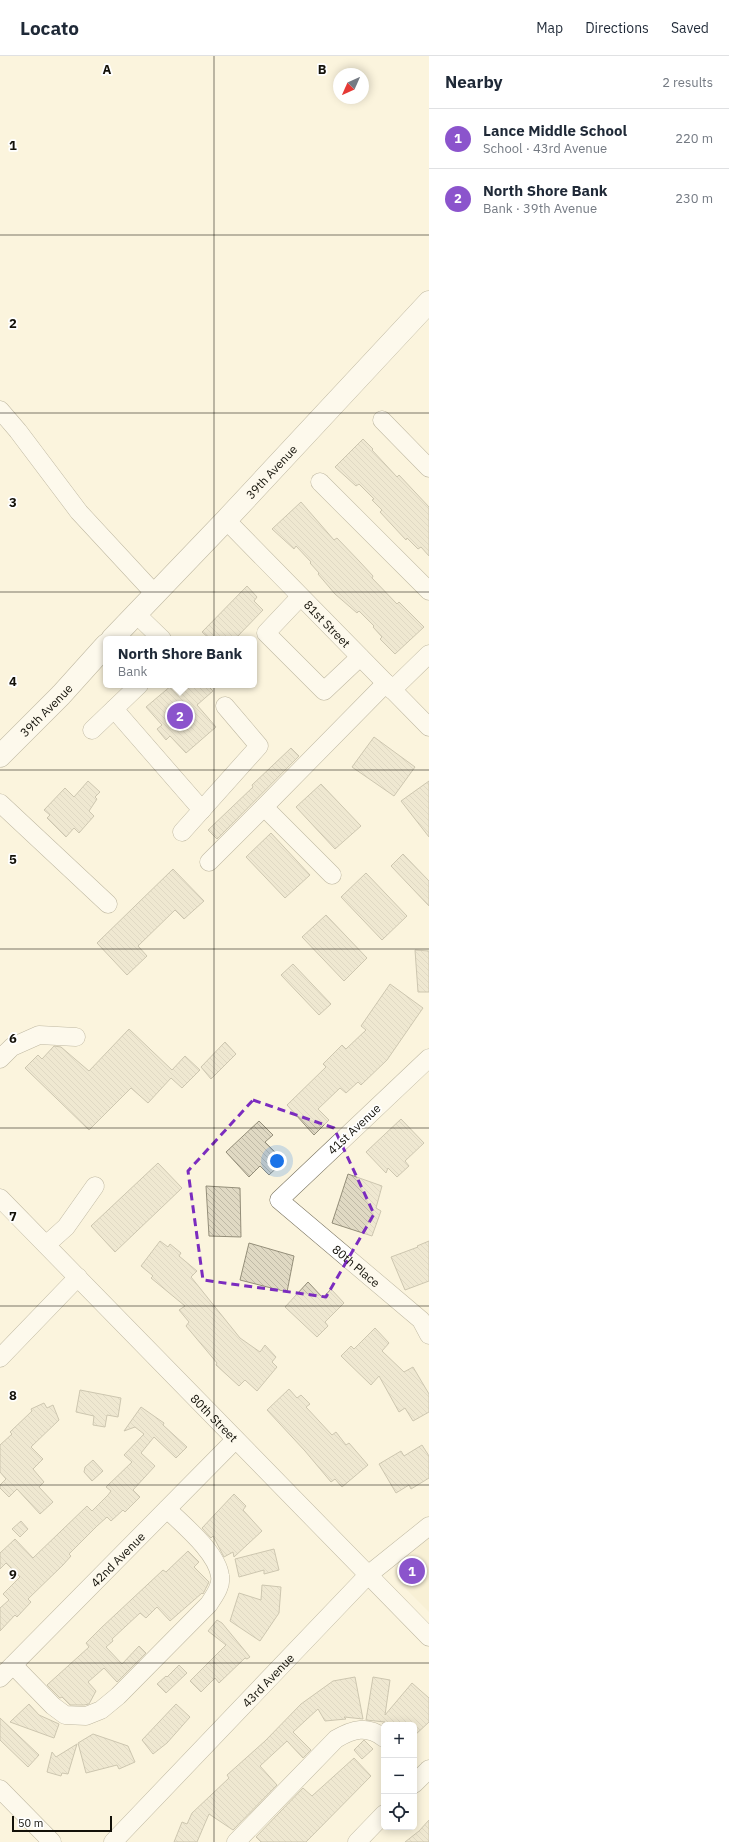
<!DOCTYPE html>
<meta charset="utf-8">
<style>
body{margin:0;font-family:"IBM Plex Sans",sans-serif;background:#f2f2f3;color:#1f2937}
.controls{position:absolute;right:12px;bottom:12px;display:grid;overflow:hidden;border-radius:6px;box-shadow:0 2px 10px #0003}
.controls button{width:36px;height:36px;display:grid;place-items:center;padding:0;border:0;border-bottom:1px solid #e0e1e3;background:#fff;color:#1f2937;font:20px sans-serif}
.compass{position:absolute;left:333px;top:12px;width:36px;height:36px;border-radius:50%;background:#fff;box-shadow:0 2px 10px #0003;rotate:225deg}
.scale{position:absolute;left:12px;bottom:10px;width:100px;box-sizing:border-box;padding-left:4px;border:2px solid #131109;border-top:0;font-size:11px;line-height:14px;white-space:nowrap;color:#131109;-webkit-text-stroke:3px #fff;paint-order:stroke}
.you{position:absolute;left:277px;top:1105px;width:14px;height:14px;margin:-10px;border:3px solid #fff;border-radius:50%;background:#1a73e8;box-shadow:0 0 0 6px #1a73e833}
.badge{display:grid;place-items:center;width:26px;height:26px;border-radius:50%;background:#8b54cc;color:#fff;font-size:13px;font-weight:700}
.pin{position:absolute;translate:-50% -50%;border:2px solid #fff;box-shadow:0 1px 4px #0006}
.popup{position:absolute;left:103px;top:580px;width:154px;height:52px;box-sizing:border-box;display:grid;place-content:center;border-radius:6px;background:#fff;filter:drop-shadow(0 1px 3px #0005);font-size:13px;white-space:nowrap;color:#747a83}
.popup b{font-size:15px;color:#1f2937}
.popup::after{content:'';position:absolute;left:50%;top:100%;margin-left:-8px;border:8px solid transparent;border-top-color:#fff}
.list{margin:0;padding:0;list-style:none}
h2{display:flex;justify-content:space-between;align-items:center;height:52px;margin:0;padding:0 16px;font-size:17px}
h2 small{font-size:13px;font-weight:400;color:#747a83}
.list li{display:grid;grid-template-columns:26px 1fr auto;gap:12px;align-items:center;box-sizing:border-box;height:60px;padding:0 16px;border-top:1px solid #e0e1e3}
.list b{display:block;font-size:15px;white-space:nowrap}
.list p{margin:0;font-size:13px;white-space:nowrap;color:#747a83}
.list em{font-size:13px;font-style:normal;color:#747a83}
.icon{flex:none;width:22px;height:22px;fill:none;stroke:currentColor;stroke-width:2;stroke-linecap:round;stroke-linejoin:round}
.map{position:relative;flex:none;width:429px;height:1786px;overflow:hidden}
header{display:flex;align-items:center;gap:24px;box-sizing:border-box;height:56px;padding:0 20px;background:#fff;border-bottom:1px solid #e0e1e3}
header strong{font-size:19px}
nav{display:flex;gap:22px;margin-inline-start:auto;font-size:14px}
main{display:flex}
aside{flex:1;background:#fff}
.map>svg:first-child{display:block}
</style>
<header>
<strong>Locato</strong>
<nav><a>Map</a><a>Directions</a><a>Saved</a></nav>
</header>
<main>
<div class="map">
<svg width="429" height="1786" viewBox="0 0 429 1786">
<defs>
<pattern id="building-back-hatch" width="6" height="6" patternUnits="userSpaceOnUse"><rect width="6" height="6" fill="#e0d9c3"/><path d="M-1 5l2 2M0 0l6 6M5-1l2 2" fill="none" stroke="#bfb9a6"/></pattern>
</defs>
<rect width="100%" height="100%" fill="#fbf4dd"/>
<!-- built -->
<path fill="#f3eacc" d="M429,1477V1556L399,1526L395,1518V1512Z"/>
<!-- building -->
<path fill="url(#building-back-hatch)" stroke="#948e79" d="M363,383L373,393L372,394L397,421L399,419L429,451V500L421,491L418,493L407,482L406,484L380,456L382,454L372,444L374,443L359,428L356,430L335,411Z
M301,446L334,484L337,482L360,506L373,520L372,522L397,548L399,546L424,571L395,598L380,583L382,581L373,571L374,570L359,555L357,557L335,538L318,518L319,517L310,507L311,506L296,490L294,493L272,473Z
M247,530L257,541L254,545L263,554L235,583H210L202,576Z
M172,629H207L213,635L197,649L216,671L186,697L170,680L166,684L157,673L162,669L146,651Z
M374,681L415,711L394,740L352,711Z
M291,692L299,700L217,783L208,774L253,731L252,729Z
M88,725L100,736L95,741L97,743L89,755L94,760L79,777L74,772L66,781L47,762L50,759L44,754L65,732L74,741Z
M429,725V781L401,745Z
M321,728L361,770L335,793L296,751Z
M271,777L310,819L285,842L246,801Z
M403,798L429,825V850L391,810Z
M173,813L204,845L184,863L175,854L138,890L147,900L127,919L97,887Z
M366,817L407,860L382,884L341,841Z
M326,859L367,902L344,925L302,881Z
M415,894L429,895V936H418Z
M293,908L331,948L319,959L281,919Z
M390,928L423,952L387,1004L361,1029L358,1026L346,1037L340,1032L318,1053L329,1064L314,1079L287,1049L326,1011L323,1008L342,989L346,993L366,974L361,970Z
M129,973L172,1014L185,1000L200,1014L182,1032L171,1022L148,1047L131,1032L89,1074L25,1012L38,999L42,1003L54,990L61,991L89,1015Z
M225,986L236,998L211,1023L201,1011Z
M401,1063L424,1087L405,1105L409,1110L397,1121L388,1112L386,1117L366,1096Z
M259,1065L273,1079L265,1086L284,1105L269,1119L260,1110L249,1121L226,1096Z
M158,1107L182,1132L115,1196L91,1170Z
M348,1118L382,1130L376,1152L381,1155L372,1180L332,1167Z
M206,1130L240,1132L241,1181L209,1180Z
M160,1185L168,1191L170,1188L181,1197L179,1200L197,1215L191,1221L240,1282L260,1296L265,1289L276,1301L272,1306L277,1311L257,1335L245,1324L239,1330L216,1309L217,1307L186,1270L189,1266L179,1254L185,1250L151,1222L153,1220L141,1210Z
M429,1185V1225L405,1234L391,1201L418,1191L417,1190Z
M249,1187L294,1200L287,1236L240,1224Z
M308,1226L323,1242L331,1233L344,1247L325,1266L328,1270L317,1281L285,1251Z
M375,1272L389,1287L382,1295L404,1316L413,1311L429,1338V1356L413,1365L405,1352L399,1356L379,1320L371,1329L341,1300L351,1290L354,1293Z
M289,1333L297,1342L301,1339L310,1348L306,1351L332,1379L336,1376L346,1389L349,1387L368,1409L342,1431L335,1423L331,1426L305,1395L267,1354Z
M80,1334L121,1342L118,1361L107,1359L105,1371L93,1369L94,1360L76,1356Z
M44,1347L47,1352L53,1349L59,1364L31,1391L43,1403L33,1413L44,1426L39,1431L53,1446L40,1458L17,1433L9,1441L0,1432V1429L6,1423L0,1416V1389L12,1378L10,1376L32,1355L31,1353Z
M141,1351L164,1367L163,1369L187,1391L176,1402L154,1381L141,1397L155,1410L133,1434L140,1441L125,1456L123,1454L111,1465L107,1461L97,1470L69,1498L71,1500L63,1509L28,1543L31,1546L17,1561L15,1559L0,1575V1552L9,1544L3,1538L20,1521L6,1507L0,1513V1497L15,1483L33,1502L87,1450L92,1455L108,1439L111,1435L106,1431L132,1406L124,1399L144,1378L135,1371L124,1375Z
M422,1389L429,1400V1422L411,1433L409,1429L396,1437L379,1408L401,1395L404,1400Z
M93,1404L103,1415L92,1425L84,1416L85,1411Z
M234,1438L246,1450L243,1454L262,1475L234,1501L233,1496L224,1501L213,1480L211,1482L202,1472Z
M21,1465L28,1473L20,1481L12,1473Z
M274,1493L279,1514L264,1518V1514L239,1521L235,1503Z
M188,1495L199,1506L194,1511L209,1526L203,1538L202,1537L170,1565L157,1551L146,1562L140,1557L112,1583L113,1585L106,1591L122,1608L139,1590L146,1597L117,1626L104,1612L88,1626L96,1635L89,1648L84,1649H70L62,1641L60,1642L47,1629L89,1591L86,1587L101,1572L163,1514L166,1516Z
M262,1529L281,1531L279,1557L260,1585L230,1565L239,1537L261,1544Z
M217,1564L222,1567L250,1601L247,1603L245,1602L219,1627L215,1622L201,1636L190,1625L226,1589L208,1575Z
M179,1609L187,1617L166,1637L157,1628L166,1620L167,1621Z
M355,1621L363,1663L344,1661L346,1663L325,1665L318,1653L293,1676L311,1694L303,1702L287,1685L260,1710L277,1729L233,1774L209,1758L197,1786H174L182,1766L187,1768L192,1757L229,1722L227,1719L265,1685L301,1648L333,1625Z
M373,1621L390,1624L385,1659L412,1627L429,1642V1666L414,1680V1669H383L382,1668L385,1666L366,1664Z
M29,1648L39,1659L59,1668L54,1682L10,1666Z
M176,1648L190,1661L167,1687L153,1698L142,1684Z
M0,1662L39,1699L28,1711L0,1684Z
M93,1678L128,1690L135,1706L119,1713L117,1709L86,1717L78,1687Z
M364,1684L373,1693L362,1703L354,1694Z
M77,1688L68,1718L62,1717L61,1720L47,1716L52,1696L56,1701Z
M354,1702L371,1720L306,1786H261L256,1781L303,1732L312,1740Z
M429,1764V1786H405L419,1775Z"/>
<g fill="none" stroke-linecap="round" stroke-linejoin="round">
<defs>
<g id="minor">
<path d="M0,354L18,375L79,456L154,537"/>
<path d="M382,364L429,412"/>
<path d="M320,426L429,535"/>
<path id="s1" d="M226,464L429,671"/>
<path d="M300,541L266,577L324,635L360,601"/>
<path d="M135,557L162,583"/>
<path d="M392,634L429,598"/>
<path d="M114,653L202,754"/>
<path d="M92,674L139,629"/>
<path d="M0,747L108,848"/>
<path d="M182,776L259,690L225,650"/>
<path d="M209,806L264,751"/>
<path d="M332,819L264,751L386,627"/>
<path id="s2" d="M429,1002L279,1144L421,1264L429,1279"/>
<path d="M0,1003L12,991L39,979L76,981"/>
<path id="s3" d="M0,1142L429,1581"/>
<path d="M46,1189L66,1171L95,1130"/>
<path d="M0,1302L78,1221"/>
<path d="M13,1609L53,1650L65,1659L86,1660L101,1654L118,1640L209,1548C214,1540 222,1530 220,1520C217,1496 183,1469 167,1453"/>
<path id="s4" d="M0,1622L235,1384"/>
<path d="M414,1728L429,1713"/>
<path d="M0,1733L52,1786"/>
<path id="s5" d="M113,1786L368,1519L429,1470"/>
<path d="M236,1786L336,1683C353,1673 367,1669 384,1682"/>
<path d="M357,1786L384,1758"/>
</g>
<g id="major">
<path id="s6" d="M112,583L226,464L429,246"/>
<path id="s7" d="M0,700L61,639L106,589"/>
</g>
</defs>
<!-- minor casing -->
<use href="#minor" stroke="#77715d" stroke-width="19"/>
<!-- major casing -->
<use href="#major" stroke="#77715d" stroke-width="23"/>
<!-- minor -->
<use href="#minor" stroke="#fff" stroke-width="18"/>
<!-- major -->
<use href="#major" stroke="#fff" stroke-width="22"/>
</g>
<!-- marked area -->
<path d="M0 0H429V1786H0ZM253,1044L334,1072L374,1158L326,1241L203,1224L188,1115Z" fill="#fbf4dd" fill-opacity=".55" fill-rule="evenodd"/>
<path fill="none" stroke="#7b2cbf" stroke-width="3" stroke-dasharray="8 5" stroke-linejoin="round" d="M253,1044L334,1072L374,1158L326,1241L203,1224L188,1115Z"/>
<!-- grid -->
<path fill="none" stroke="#131109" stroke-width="1" stroke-opacity="0.55" d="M214,0V1786M0,179H429M0,357H429M0,536H429M0,714H429M0,893H429M0,1072H429M0,1250H429M0,1429H429M0,1607H429"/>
<g text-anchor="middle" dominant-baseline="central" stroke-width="3.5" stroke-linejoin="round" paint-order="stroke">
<!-- street labels -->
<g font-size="12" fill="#131109" stroke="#fff">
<text stroke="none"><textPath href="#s6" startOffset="231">39th Avenue</textPath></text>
<text stroke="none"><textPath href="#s1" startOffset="145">81st Street</textPath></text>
<text stroke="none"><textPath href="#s7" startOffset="65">39th Avenue</textPath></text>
<text transform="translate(354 1073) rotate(-43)">41st Avenue</text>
<text stroke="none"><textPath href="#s2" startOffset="308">80th Place</textPath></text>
<text stroke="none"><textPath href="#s3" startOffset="307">80th Street</textPath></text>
<text stroke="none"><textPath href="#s4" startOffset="167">42nd Avenue</textPath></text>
<text stroke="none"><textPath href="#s5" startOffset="224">43rd Avenue</textPath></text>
</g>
</g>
<g font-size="13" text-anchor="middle" font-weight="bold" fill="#131109" stroke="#fff" stroke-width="3.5" stroke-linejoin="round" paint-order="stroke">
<text x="107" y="18">A</text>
<text x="322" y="18">B</text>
<text x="13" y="94">1</text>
<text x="13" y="272">2</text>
<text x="13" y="451">3</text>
<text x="13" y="630">4</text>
<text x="13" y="808">5</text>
<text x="13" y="987">6</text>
<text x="13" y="1165">7</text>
<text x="13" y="1344">8</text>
<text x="13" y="1523">9</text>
</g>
</svg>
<div class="controls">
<button>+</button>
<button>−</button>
<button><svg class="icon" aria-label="locate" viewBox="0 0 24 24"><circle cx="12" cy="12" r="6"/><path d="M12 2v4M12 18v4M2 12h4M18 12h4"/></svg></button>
</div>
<svg class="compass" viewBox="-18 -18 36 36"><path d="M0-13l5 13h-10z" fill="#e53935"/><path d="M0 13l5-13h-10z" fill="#747a83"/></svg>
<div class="scale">50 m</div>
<div class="you"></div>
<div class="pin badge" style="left:412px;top:1515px">1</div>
<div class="pin badge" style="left:180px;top:660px">2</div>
<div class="popup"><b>North Shore Bank</b>Bank</div>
</div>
<aside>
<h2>Nearby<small>2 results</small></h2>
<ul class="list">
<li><span class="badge">1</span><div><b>Lance Middle School</b><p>School · 43rd Avenue</p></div><em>220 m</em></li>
<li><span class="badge">2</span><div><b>North Shore Bank</b><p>Bank · 39th Avenue</p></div><em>230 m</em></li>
</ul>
</aside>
</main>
